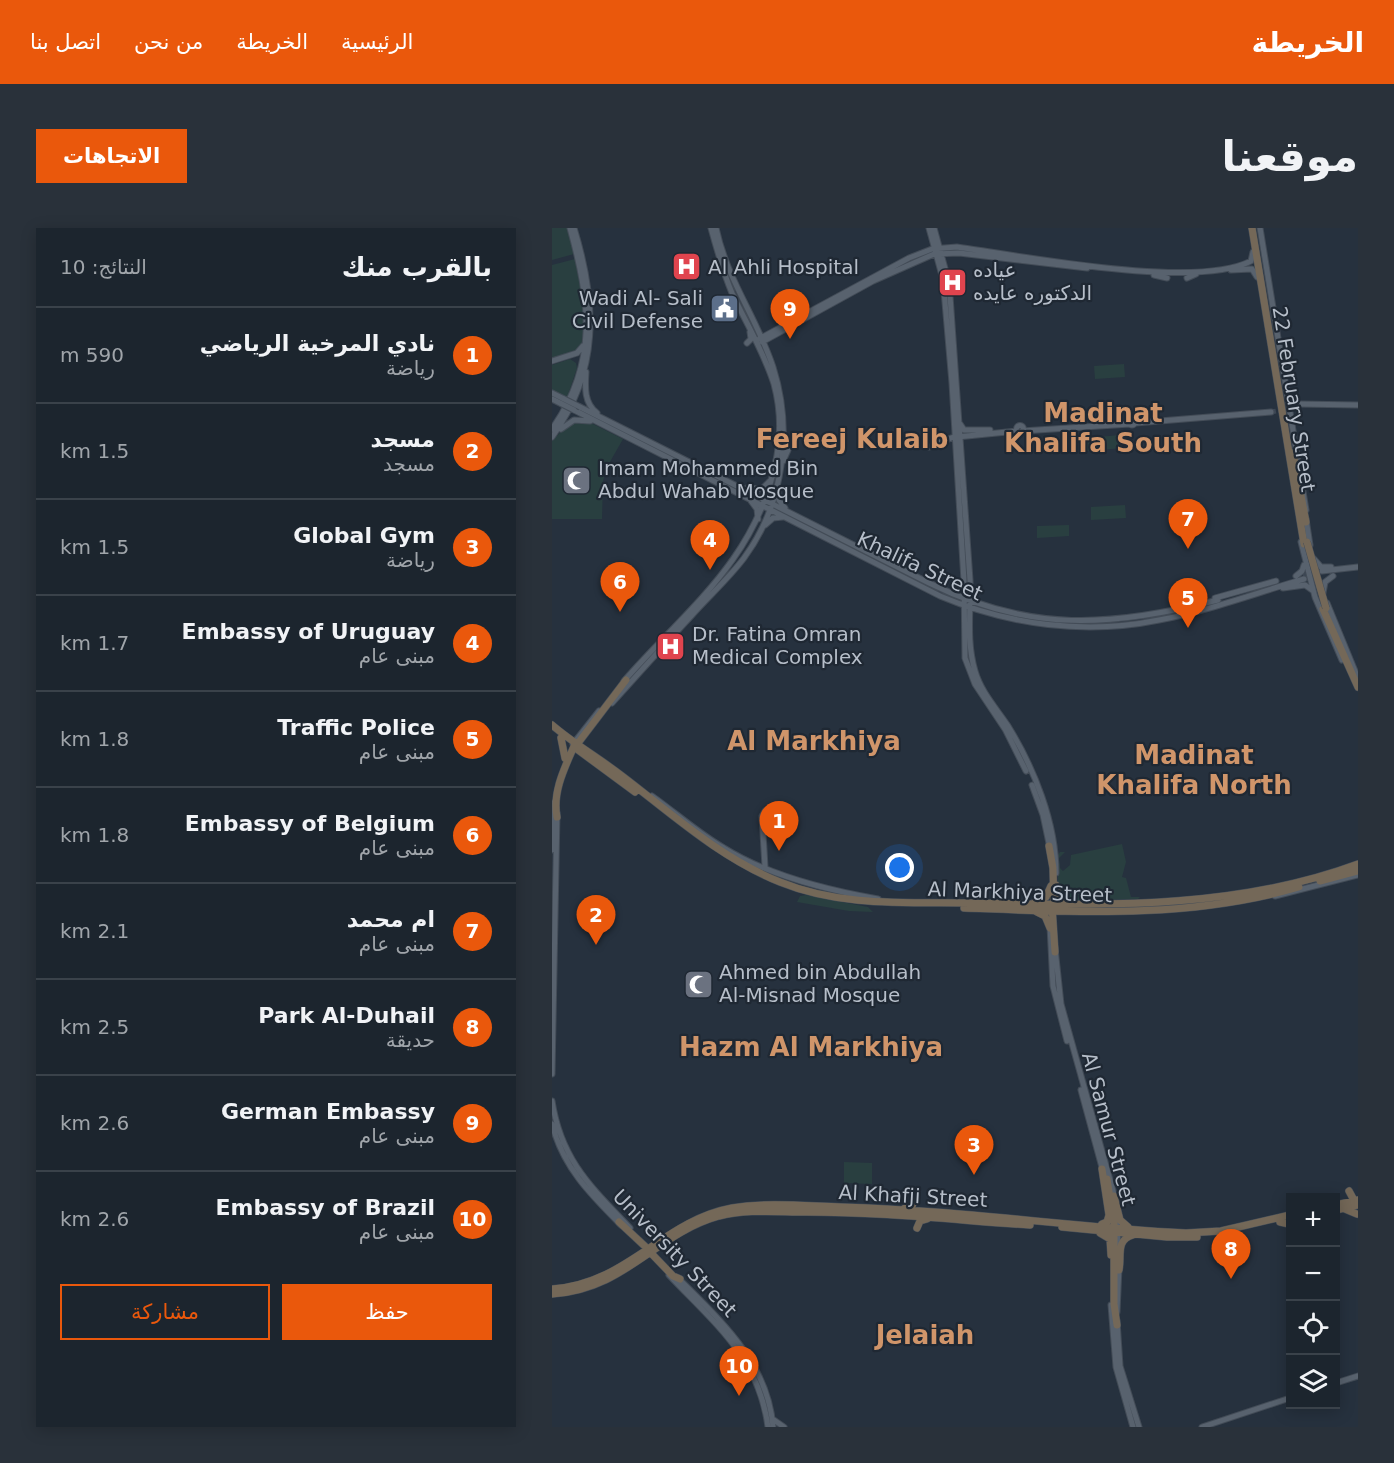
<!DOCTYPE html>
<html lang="ar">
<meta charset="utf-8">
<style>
body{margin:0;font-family:"DejaVu Sans",Vazirmatn,sans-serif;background:#29313a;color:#f1f3f6;direction:rtl}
.controls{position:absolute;right:18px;bottom:18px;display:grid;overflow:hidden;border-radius:0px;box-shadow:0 3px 15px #0003}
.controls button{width:54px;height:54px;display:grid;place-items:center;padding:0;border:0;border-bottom:2px solid #3a424a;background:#1c252e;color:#f1f3f6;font:30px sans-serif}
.you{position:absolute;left:348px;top:640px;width:21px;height:21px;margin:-15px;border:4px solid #fff;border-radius:50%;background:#1a73e8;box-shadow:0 0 0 9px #1a73e833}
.badge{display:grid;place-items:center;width:39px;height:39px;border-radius:50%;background:#ea580c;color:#fff;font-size:20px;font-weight:700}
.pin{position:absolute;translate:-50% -50px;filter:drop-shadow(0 2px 3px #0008)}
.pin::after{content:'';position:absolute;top:32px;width:21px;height:18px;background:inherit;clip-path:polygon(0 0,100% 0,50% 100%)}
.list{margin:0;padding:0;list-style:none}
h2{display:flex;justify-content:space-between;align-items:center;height:78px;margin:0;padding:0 24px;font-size:26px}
h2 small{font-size:20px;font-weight:400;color:#a0a5aa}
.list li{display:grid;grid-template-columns:39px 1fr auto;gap:18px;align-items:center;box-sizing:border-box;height:96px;padding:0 24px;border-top:2px solid #3a424a}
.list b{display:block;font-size:22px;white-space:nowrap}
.list p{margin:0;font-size:20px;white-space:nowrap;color:#a0a5aa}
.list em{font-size:20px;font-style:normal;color:#a0a5aa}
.actions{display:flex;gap:12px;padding:18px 24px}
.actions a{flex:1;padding:14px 0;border:2px solid #ea580c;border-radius:0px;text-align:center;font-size:21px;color:#ea580c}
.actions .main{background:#ea580c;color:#fff}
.icon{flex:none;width:33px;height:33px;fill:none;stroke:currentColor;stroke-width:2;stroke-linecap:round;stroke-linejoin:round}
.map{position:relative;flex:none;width:806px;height:1199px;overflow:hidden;direction:ltr;border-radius:0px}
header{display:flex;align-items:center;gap:36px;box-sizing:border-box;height:84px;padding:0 30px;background:#ea580c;color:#fff}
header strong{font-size:28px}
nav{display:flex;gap:33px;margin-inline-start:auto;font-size:21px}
.intro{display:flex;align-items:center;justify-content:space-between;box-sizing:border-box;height:144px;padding:0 36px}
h1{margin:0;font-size:42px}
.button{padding:15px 27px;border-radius:0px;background:#ea580c;color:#fff;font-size:21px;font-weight:700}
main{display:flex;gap:36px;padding:0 36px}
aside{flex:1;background:#1c252e;border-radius:0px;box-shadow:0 3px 15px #0003}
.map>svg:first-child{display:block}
</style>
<header>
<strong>الخريطة</strong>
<nav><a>الرئيسية</a><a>الخريطة</a><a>من نحن</a><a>اتصل بنا</a></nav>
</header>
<div class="intro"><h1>موقعنا</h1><a class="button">الاتجاهات</a></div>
<main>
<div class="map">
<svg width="806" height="1199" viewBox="0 0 806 1199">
<rect width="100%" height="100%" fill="#26313e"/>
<!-- green -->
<path fill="#293f40" d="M0,0H16L22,26L0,32Z
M23,31L33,85L30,119L28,123L0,133V37Z
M18,131L24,135L25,140L15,170L0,162V137Z
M572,136L573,149L543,151L542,138Z
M33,192L71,211L55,239L51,253L50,291H0V213L17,195Z
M568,207L571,220L535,223V210Z
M573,277L574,290L539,292V279Z
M517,297V308L485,310V298Z
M570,616L574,634L570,649L574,650L579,669H588L586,671L516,673L506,661V627L508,624H513L507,630L508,640L511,643L518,637L519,627Z
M254,667L316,679L321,684L297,683L245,674L248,668Z
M292,934L320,935V956L292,955Z"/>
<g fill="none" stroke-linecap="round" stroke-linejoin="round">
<!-- major-tunnel -->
<path stroke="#3c4653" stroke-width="5" stroke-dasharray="5 2.5" stroke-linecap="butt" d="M719,184L747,179
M751,348L770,343"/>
<defs>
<path id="major" d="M377,0L391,51L400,155L412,353L413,430L423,456L453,501L474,543
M382,0L395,48L398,68L418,352C419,383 414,413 423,443C429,464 444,480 456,498C482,540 504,595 504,645
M708,0L754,282
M679,42L700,41L705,49
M602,47L615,50
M635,50L644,46
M207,111L357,30L380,21L405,19C471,28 643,62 699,33L701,24
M210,114L321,53L382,26L407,25L535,40
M195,115L199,111L198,104
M0,133L25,125L31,118
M34,144C33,160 32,175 45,185
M0,165L12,171
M0,171L10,176
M746,176L806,177
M28,179L377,355C478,405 560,399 666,372
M22,182L388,368C457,397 534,407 607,392C656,383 704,365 752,351
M577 194a3 3 0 1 1 6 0a3 3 0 1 1-6 0Z
M583,195L719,184
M408,196L412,202H438
M464.5 201a3.5 3.5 0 1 1 7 0a3.5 3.5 0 1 1-7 0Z
M0,201C47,134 38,73 18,0
M9,201L22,192L38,193
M470,203L578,196
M0,209C48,143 45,75 22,0
M405,209L465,203
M377,219L404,208
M231,233L236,222L233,208
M195,260L210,261L218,253
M226,261L227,272L233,280
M199,273L205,281L206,291
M754,291L758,317
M213,297L221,290L231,289
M749,314L763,369L790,432
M762,331L769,339H779
M770,343L806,339
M744,348L750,343L752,337
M731,360L753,357L760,362
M771,365L773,354L781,348
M663,370L724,353
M775,375L805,448
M72,453C134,382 202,334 223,237C229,211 229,182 222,156C212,124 194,95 180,65C171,44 165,22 159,0
M60,475C86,446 113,416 140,387C157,368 177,350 192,330C232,276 241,202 221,139C205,90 175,52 164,0
M21,516L47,483
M480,557L491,587L498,620
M100,568C124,585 146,605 172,620C217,648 274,662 326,671
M213,583L210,588L213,639
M0,622L1,575
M723,668L806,647
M498,698L501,758L515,813
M503,720L509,776L563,970
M0,846L5,585
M529,862L551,943
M0,873C9,932 39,959 78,1000
M0,896C11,939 38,966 69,997
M565,988L566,1021
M117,1047C162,1095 207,1129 216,1199
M126,1050C169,1093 216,1135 221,1199
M559,1077L564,1139L581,1199
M565,1084L567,1039
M565,1093L568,1138L587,1199
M784,1155L806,1148
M222,1192L232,1199
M650,1199L738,1170"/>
<path id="highway" d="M700,0L752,316
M741,225L754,294
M771,381L806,459
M0,497C22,516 47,530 70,548C120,586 168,630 228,654C289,679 355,674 420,675C551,677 682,682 806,636
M9,510L13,530
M22,519L83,564
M23,519L74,452
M5,589C0,564 13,539 23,516
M497,618L501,640L502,680
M768,653L806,643
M504,657L507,668L518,676
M483,674L494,669L499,658
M500,678L503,724
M412,680C524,684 638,691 747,659
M483,683L493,688L498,700
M555,951L563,1002
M797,963L804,976
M562,968L568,992L576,999
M784,977L806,972
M353,980L360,978L364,969
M793,981L805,986
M784,982L806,977
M67,994L98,1023
M728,994L737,996
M550,996L555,994L557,987L550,941
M510,999L615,1009H645
M365,1000L368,993L375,991
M562,1001V1076L565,1097
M548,1005L558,1011L559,1027
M97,1023L121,1048L128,1051
M567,1042C570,1028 563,1012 581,1007
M0,1061C76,1056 110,993 180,980C215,974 254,978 289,979C405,982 519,999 634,1005L669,1003L738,987
M0,1066C74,1061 103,1006 167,988C195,981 225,984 254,984C329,984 403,992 478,997"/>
</defs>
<!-- major casing -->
<use href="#major" stroke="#434c57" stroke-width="7"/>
<!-- highway casing -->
<use href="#highway" stroke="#454e59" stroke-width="8"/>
<!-- major -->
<use href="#major" stroke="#58626e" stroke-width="5"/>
<!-- highway -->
<use href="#highway" stroke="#746858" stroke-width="7"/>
<defs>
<path id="major-bridge" d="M12,171L28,179
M10,176L22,182"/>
<path id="highway-bridge" d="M755,314L774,380"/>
</defs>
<!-- major-bridge casing -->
<use href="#major-bridge" stroke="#434c57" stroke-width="7" stroke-linecap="butt"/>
<!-- highway-bridge casing -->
<use href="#highway-bridge" stroke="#454e59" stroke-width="8" stroke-linecap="butt"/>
<!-- major-bridge -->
<use href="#major-bridge" stroke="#58626e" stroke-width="5"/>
<!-- highway-bridge -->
<use href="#highway-bridge" stroke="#746858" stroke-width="7"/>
</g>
<!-- icons -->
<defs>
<symbol id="hospital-square" viewBox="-11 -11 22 22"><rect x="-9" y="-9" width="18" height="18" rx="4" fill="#e0444e" stroke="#1f2833"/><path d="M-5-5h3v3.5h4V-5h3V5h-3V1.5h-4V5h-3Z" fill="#fff"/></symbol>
<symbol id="civic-square" viewBox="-11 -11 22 22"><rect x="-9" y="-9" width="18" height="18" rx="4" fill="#5c6f8a" stroke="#1f2833"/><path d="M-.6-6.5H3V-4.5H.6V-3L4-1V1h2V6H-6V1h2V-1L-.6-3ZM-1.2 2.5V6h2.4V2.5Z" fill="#fff"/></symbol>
<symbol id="mosque-square" viewBox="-11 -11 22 22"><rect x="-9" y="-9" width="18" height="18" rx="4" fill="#6b7280" stroke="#1f2833"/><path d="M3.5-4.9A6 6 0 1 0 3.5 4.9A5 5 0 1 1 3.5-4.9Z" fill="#fff"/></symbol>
</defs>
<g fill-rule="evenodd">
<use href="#hospital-square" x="118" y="22" width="33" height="33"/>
<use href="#hospital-square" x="384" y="38" width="33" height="33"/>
<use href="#civic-square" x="156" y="64" width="33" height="33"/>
<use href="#mosque-square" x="8" y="236" width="33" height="33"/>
<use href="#hospital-square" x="102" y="402" width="33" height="33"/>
<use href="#mosque-square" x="130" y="740" width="33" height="33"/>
</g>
<g text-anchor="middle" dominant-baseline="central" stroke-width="4.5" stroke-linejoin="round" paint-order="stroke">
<!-- poi labels -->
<g font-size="20" fill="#b6bec9" stroke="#1f2833" text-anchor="start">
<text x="156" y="39">Al Ahli Hospital</text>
<text x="421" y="42">عياده<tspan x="421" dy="23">الدكتوره عايده</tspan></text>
<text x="151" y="70" text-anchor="end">Wadi Al- Sali<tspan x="151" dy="23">Civil Defense</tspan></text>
<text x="46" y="240">Imam Mohammed Bin<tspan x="46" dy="23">Abdul Wahab Mosque</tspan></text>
<text x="140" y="406">Dr. Fatina Omran<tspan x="140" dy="23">Medical Complex</tspan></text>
<text x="167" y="744">Ahmed bin Abdullah<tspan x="167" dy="23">Al-Misnad Mosque</tspan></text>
</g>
<!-- street labels -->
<g font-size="20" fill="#b6bec9" stroke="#1f2833">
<text transform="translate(742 171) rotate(81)">22 February Street</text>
<text transform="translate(368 338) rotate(25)">Khalifa Street</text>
<text transform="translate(468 664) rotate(2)">Al Markhiya Street</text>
<text transform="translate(557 901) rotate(75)">Al Samur Street</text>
<text transform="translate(361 968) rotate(3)">Al Khafji Street</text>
<text transform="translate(123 1025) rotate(46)">University Street</text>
</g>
<!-- district labels -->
<g font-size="26" font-weight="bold" fill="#d0956a" stroke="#1f2833">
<text x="551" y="185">Madinat<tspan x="551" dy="30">Khalifa South</tspan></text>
<text x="300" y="211">Fereej Kulaib</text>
<text x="262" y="513">Al Markhiya</text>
<text x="642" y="527">Madinat<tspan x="642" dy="30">Khalifa North</tspan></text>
<text x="259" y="819">Hazm Al Markhiya</text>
<text x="373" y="1107">Jelaiah</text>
</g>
</g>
</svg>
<div class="controls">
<button>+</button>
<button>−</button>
<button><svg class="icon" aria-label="locate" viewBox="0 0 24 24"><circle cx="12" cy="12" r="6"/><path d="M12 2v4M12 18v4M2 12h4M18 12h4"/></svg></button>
<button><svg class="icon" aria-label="layers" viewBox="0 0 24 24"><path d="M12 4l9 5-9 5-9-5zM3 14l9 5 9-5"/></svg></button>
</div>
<div class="you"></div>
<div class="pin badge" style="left:227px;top:623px">1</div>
<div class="pin badge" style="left:44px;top:717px">2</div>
<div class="pin badge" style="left:422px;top:947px">3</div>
<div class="pin badge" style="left:158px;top:342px">4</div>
<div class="pin badge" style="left:636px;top:400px">5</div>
<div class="pin badge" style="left:68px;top:384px">6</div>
<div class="pin badge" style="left:636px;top:321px">7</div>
<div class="pin badge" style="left:679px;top:1051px">8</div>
<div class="pin badge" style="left:238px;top:111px">9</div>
<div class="pin badge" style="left:187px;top:1168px">10</div>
</div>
<aside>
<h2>بالقرب منك<small>النتائج: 10</small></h2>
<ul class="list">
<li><span class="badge">1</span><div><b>نادي المرخية الرياضي</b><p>رياضة</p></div><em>590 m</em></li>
<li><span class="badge">2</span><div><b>مسجد</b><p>مسجد</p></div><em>1.5 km</em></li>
<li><span class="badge">3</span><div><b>Global Gym</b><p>رياضة</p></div><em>1.5 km</em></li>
<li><span class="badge">4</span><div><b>Embassy of Uruguay</b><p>مبنى عام</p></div><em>1.7 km</em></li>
<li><span class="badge">5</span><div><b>Traffic Police</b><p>مبنى عام</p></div><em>1.8 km</em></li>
<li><span class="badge">6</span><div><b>Embassy of Belgium</b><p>مبنى عام</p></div><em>1.8 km</em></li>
<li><span class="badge">7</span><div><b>ام محمد</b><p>مبنى عام</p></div><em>2.1 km</em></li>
<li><span class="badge">8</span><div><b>Park Al-Duhail</b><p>حديقة</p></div><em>2.5 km</em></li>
<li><span class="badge">9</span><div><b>German Embassy</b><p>مبنى عام</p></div><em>2.6 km</em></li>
<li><span class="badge">10</span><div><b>Embassy of Brazil</b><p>مبنى عام</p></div><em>2.6 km</em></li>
</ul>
<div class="actions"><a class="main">حفظ</a><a>مشاركة</a></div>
</aside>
</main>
